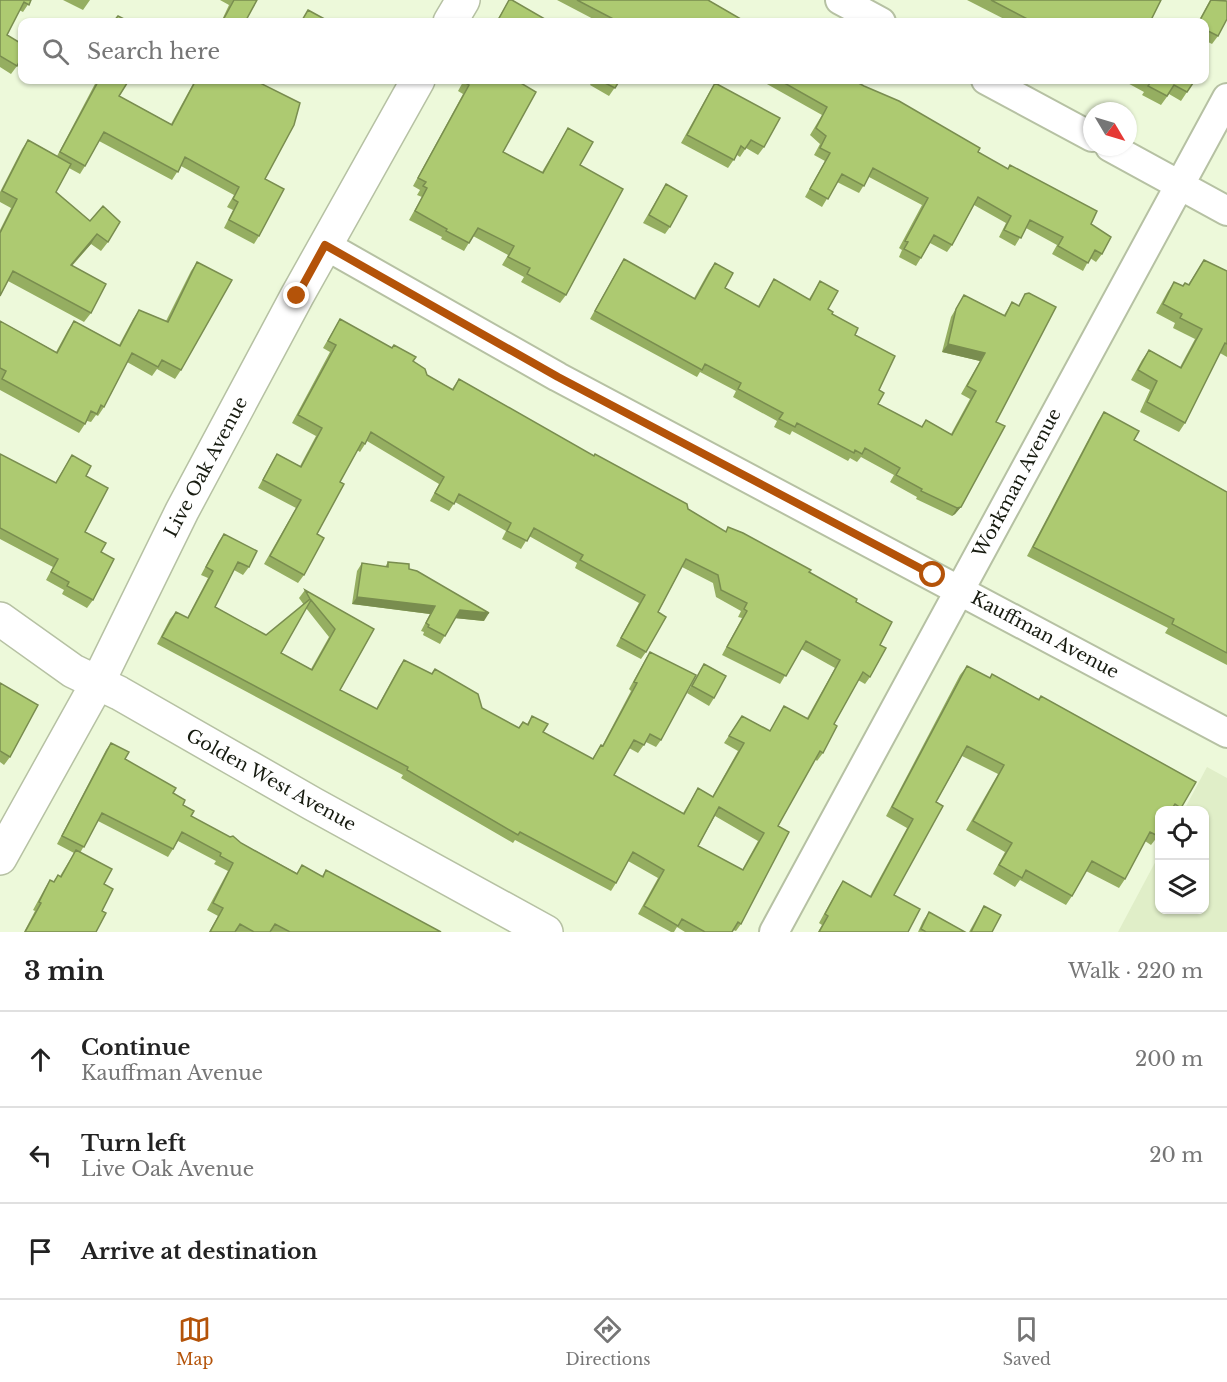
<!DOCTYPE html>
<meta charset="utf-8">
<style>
body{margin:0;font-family:"Libre Baskerville",serif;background:#f6f6f6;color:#222}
.controls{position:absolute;right:18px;bottom:18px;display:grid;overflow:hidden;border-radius:12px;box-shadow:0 2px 4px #0004}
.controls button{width:54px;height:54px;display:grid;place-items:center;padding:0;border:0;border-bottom:2px solid #e0e0e0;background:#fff;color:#222;font:30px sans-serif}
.compass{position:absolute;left:1083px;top:102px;width:54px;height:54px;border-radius:50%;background:#fff;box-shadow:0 2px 4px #0004;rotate:128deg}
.stop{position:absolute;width:18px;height:18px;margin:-14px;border:4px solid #b45309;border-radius:50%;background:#fff}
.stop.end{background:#b45309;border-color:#fff;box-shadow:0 2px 6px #0008}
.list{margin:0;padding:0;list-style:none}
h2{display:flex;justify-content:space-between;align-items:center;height:78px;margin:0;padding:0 24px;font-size:26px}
h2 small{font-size:20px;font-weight:400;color:#767676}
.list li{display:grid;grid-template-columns:39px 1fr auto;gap:18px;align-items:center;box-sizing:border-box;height:96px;padding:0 24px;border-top:2px solid #e0e0e0}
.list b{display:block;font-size:22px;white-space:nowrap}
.list p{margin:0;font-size:20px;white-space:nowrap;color:#767676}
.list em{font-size:20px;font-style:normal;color:#767676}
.icon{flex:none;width:33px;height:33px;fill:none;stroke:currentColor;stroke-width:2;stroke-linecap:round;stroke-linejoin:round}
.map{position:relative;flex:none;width:1227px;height:932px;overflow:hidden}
.search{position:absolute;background:#fff;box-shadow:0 2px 4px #0004;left:18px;right:18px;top:18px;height:66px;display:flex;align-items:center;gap:15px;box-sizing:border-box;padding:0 21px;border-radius:12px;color:#767676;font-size:22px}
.sheet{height:366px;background:#fff}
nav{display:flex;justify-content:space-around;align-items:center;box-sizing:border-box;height:84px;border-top:2px solid #e0e0e0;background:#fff;font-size:16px;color:#767676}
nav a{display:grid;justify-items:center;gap:3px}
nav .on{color:#b45309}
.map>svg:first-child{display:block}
</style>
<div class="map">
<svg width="1227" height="932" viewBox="0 0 1227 932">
<rect width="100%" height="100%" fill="#edf9da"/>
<!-- built -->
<path fill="#e0eec8" d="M1207,767L1227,778V932H1118L1159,855L1160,910H1204V810H1184Z"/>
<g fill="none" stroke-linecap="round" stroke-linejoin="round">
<defs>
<path id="street" d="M840,0L881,22
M986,80L1092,137
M1110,147L1227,211
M325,245L558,377L1227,733
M774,932L1227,98"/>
<path id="secondary" d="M450,22L463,0
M0,619L73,671L119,693L313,804L546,932
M0,858L98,682L182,511L297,296L418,80"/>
</defs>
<!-- street casing -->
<use href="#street" stroke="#b6c1a3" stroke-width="32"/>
<!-- secondary casing -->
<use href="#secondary" stroke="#b6c1a3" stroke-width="36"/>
<!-- street -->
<use href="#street" stroke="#fff" stroke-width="28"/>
<!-- secondary -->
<use href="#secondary" stroke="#fff" stroke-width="33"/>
</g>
<!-- wall -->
<path fill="#95ae61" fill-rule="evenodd" d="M0,0H31L23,12L19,10L7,35L17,66L11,74L0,67Z
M63,0H90L83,10Z
M220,0H257L245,22H221L229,5Z
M509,0L550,22H496Z
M557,0H708L746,22H599Z
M967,0H1161L1150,22H1010Z
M1210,0H1226L1218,36L1212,44L1204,40V22H1198Z
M97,80H129L119,96L171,124L195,80H254L265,179L259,236L254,244L224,228L233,210L227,207L234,195L181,166L172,180L99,141L85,166L80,174L69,168L56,192L108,242L101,251L91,244L72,266L91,313L84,322L8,281L0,296V230L11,208L0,202V192L22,149L28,140L57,156Z
M464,80H520L503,152L542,172L568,128L580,165L566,295L560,303L521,282L524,277L502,265L508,255L473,236L464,251L441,239L442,237L409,220L422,197L417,195L420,190L413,186L463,94L458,91Z
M593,80H620L609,96L590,85Z
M760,80H853L978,152L1091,224L1102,254L1096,262L1090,258L1083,271L1052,254L1057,245L1026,228L1015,246L999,237L1006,223L974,205L952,245L947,252L930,243L916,266L899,257L902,250L899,248L922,205L869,177L859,193L837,182L822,207L805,197L825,161L814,155L820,144L810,135L822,115Z
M1122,80H1195L1181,101L1169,94L1161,105L1142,95L1144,92Z
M715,83L764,147L758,155L746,148L740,157L737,155L728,168L681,143L710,91Z
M666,184L670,227L665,234L643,223L661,192Z
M624,259L694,298L709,271L715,263L725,288L758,306L774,279L809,299L820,281L828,309L832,314L855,335L879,390L878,404L921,427L926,420L951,434L970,399L961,394L980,361L942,352L951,317L964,295L1004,315L1012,302L1018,306L1025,294L996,422L961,507L955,514L952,516L916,499L917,497L890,482L894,475L861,457L857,462L850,458L848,461L792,431L790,435L774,427L777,421L733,397L736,391L700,372L697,377L590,319L619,267Z
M1204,260L1227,271V357L1220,353L1185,423L1179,432L1140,412L1150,390L1131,380L1142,360L1149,350L1180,367L1195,339L1173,328L1175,323L1156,313L1168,291L1174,282L1183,286L1185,283L1188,285Z
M197,262L181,370L175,379L157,369L152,376L127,362L104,407L98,416L96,415L91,422L87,421L79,433L0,390V321L56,352L68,330L74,321L119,345L133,319L139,310L166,321L191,271Z
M340,319L413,361L427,375L452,389L459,379L594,456L688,509L725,531L809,572L856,602L880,645L870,677L865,684L858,680L834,724L823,753L817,761L815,759L778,826L741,924L736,931L733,930L732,932H685L677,927L674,932H671L638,914L658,878L628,861L616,883L611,891L515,840L513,843L401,778L403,775L157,644L170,619L176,612L187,618L208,578L201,575L219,541L224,534L249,567L243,575L234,570L215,607L266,635L304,605L299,598L305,590L374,629L340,690L376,709L399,667L404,660L431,674L435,669L482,708L519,728L523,722L527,724L532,716L543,732L592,759L601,745L602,746L631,691L629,689L645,660L650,652L661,740L656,747L646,742L638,753L629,748L614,775L683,813L698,788L712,797L738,751L724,743L742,716L770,731L784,706L807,718L835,668L801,649L780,684L722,655L742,618L738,617L741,611L716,597L713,583L682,567L658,612L646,652L641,659L616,646L639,603L575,568L577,563L529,536L521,549L502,539L506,531L455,502L449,511L430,501L439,484L367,441L360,452L357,450L340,482L317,534L304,575L298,583L264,564L296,508L258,488L272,462L277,454L300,466L316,436L292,423L330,352L323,348ZM306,608L329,637L311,669L281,653ZM715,816L758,841L742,870L698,846Z
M1104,412L1134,440L1227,492V665L1165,633L1168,628L1027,556L1098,421Z
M0,454L55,483L72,455L86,476L85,532L101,552L93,600L87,608L62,594L64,590L46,580L53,567L0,539Z
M388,562L409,569L484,621L455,618L440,644L423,635L424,632L421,631L430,614L352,604L357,571L362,563L385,567Z
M704,664L714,698L709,706L687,693Z
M967,666L990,678L992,674L1038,699L1041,696L1181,808L1179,810H1160L1158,836L1151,845L1145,841L1125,879L1119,888L1086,871L1072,896L1066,905L1020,880L1015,887L993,874L1005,852L966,830L998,774L962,756L936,802L894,895L908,932H818L822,925L819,923L837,890L843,881L870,896L907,828L886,816L960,675Z
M0,683L10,757L4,765L0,762Z
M111,743L125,759L173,793L191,816L297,873L302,865L322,876L326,870L441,932H209L218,916L207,910L228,871L214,864L216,861L178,841L168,857L98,821L80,853L104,884L102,911L96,932H24L35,911L33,910L45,888L50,880L53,882L58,875L60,876L74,853L57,844L106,750Z
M984,906L992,932H969L978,916Z
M929,912L965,932H918L923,921Z"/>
<!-- shaded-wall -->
<path fill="#798d4f" d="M97,234L91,244L64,274L71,265Z
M948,344L985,353L980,361L942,352Z
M961,507L955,514L952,516L957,508Z
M357,597L435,606L430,614L352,604Z
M460,610L489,613L484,621L454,618Z"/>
<!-- building -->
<path fill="#adca71" stroke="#798d4f" stroke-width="1.5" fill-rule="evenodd" d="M0,0H31L29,5L24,2L7,35L22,44V56L17,66L0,56Z
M234,0H257L245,22H222Z
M509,0H512L550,22H497Z
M577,0H708L746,22H619Z
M991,0H1161L1150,22H1033Z
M1211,0L1227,1V19L1218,36L1204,29V22H1199Z
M308,10L330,22H301Z
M118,16L130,22H113Z
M99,80H129L119,96L172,125L196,80H254L300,103L294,125L265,179L284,189L259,236L229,220L238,202L233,199L239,187L185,157L178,172L104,132L85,166L60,152Z
M465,80H520L519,82L536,92L503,152L543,173L568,128L593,142L580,165L623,189L566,295L527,274L530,268L508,257L514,246L478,228L469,243L446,231L447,229L415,211L427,188L423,186L426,182L418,178L469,85L464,82Z
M599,80H620L615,88Z
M779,80H853L864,86L899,101L980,148L978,152L1008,169L1010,165L1097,211L1091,224L1111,237L1102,254L1095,250L1088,263L1058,246L1063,237L1030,220L1021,238L1004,230L1011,216L978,197L952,245L934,235L921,258L904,249L908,242L905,241L928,198L873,168L864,186L842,174L828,199L810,189L830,153L820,148L826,136L816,128L827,107Z
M1145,80H1195L1187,92L1174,85L1167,96L1148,86L1150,83Z
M715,83L780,118L764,147L751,140L745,149L741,146L734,160L687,135Z
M28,140L71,164L56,192L90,221L103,206L120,222L108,242L97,234L71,265L106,284L91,313L13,271L0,296V233L17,199L2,191Z
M666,184L687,196L670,227L649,215Z
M624,259L695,299L715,263L733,273L725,288L759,307L774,279L810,300L820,281L838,291L828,309L833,312L832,314L858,328L855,335L895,356L879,390L884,393L878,404L922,427L926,420L952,435L976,391L967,386L985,353L948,344L956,309L964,295L1005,316L1012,302L1019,306L1025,294L1029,293L1056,307L996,422L1005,426L961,507L957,508L921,491L922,489L896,475L900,468L865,448L862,454L855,450L854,453L797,423L795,427L779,419L783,413L738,389L741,383L705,364L702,370L595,311Z
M1204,260L1227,271V344L1225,343L1185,423L1147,402L1157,381L1138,370L1149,350L1181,368L1202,329L1180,318L1182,314L1163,304L1174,282L1183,286L1185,283L1189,285Z
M197,262L232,280L181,370L162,360L158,367L132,353L104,407L101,405L97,414L91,411L85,424L2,379L6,371L0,368V321L57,353L74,321L120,346L139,310L168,322Z
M340,319L392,348L394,345L416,357L413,361L425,369L427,375L453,390L459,379L594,456L595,454L687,504L688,509L726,532L728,527L743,533L811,570L809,572L857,599L856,602L892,622L880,645L886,648L870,677L863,672L834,724L837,726L823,753L820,751L778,826L789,832L741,924L738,922L732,932H705L682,919L678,926L644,906L664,870L633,852L616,883L520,832L518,835L407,770L408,767L162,637L176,612L188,618L213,571L206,567L224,534L257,551L249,567L238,562L215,607L266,635L310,599L305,590L374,629L340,690L377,709L404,660L432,674L435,669L478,694L482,708L519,728L523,722L528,725L532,716L548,724L543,732L593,759L601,745L603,746L637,683L634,682L650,652L696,675L661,740L650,734L644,745L634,740L614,775L684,814L698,788L713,797L744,743L729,736L742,716L770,731L784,706L808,719L840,660L806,641L786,676L727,647L747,611L744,609L747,603L721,590L718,575L686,559L658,612L666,617L646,652L621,638L645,595L580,560L583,555L534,528L527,541L507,531L511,523L459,494L454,504L435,493L444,477L371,432L365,444L362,442L340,482L344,484L317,534L324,538L304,575L270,556L301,500L263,480L277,454L301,467L322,428L298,415L336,345L328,341ZM311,600L335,629L312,670L281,653ZM719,807L764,833L743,870L698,846Z
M1104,412L1139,431L1134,440L1227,492V653L1172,624L1174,619L1033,547Z
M0,454L56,483L72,455L91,466L86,476L108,488L85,532L106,543L101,552L114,559L93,600L67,586L69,582L51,572L58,559L0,528Z
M388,562L409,564V569L417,571L489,613L460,610L445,636L428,627L429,625L426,623L435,606L357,597L362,563L388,567Z
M704,664L726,676L714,698L692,686Z
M967,666L990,678L992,674L1039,700L1041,696L1196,782L1181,808L1175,804L1171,810H1160V832L1158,836L1150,832L1125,879L1092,861L1072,896L1026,870L1022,878L999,865L1012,843L973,821L1004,765L967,746L936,802L943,806L894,895L920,909L908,932H819L828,916L825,914L843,881L871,897L913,819L892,807Z
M0,683L38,705L10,757L0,751Z
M111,743L129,752L125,759L176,788L173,793L185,800L183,805L194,811L191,816L230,837L233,836L241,843L297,874L302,865L323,877L326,870L441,932H290L275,924L270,932H254L240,924L235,932H210L223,908L213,903L233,863L220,856L221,853L182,832L173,849L102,813L84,847L62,836Z
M76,850L112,869L104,884L113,889L102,911L106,913L96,932H25L41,903L39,902L50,880L54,882L58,875L61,877Z
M984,906L1001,915L992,932H971Z
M929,912L965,932H926L921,929Z"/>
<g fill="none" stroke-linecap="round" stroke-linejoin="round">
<!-- route -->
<path stroke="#b45309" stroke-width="8" d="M297,296L325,245L558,377L933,575"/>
</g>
<g text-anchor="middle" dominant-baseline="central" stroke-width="5" stroke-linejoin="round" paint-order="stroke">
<!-- street labels -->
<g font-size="18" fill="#171b10" stroke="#fff">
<text transform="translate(206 467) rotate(-62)">Live Oak Avenue</text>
<text transform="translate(1017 483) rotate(-62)">Workman Avenue</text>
<text transform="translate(1045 635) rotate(28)">Kauffman Avenue</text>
<text transform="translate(271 780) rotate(29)">Golden West Avenue</text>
</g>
</g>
</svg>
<div class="controls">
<button><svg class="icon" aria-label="locate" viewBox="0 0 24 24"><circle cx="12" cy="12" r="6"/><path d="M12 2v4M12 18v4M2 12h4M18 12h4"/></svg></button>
<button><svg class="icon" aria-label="layers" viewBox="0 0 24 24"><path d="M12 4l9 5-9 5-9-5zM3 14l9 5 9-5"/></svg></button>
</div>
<svg class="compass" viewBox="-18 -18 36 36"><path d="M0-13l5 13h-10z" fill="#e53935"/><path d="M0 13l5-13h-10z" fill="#767676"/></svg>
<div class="stop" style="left:933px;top:575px"></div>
<div class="stop end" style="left:297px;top:296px"></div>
<div class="search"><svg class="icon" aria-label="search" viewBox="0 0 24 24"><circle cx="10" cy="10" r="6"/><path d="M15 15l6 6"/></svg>Search here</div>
</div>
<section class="sheet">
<h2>3 min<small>Walk · 220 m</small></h2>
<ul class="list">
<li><svg class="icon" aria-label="ahead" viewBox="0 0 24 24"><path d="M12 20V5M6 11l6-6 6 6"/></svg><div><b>Continue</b><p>Kauffman Avenue</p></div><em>200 m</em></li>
<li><svg class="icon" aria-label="left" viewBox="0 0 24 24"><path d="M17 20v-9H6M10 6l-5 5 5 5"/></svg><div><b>Turn left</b><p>Live Oak Avenue</p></div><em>20 m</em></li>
<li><svg class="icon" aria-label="arrive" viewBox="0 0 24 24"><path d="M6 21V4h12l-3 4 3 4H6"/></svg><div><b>Arrive at destination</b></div></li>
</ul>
</section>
<nav>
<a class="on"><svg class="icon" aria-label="map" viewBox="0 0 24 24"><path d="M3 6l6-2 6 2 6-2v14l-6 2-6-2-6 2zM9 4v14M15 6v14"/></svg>Map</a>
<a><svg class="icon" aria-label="directions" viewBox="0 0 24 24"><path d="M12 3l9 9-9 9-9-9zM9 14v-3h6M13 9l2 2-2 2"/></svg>Directions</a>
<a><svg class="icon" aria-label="saved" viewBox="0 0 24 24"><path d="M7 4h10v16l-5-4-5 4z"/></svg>Saved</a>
</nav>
